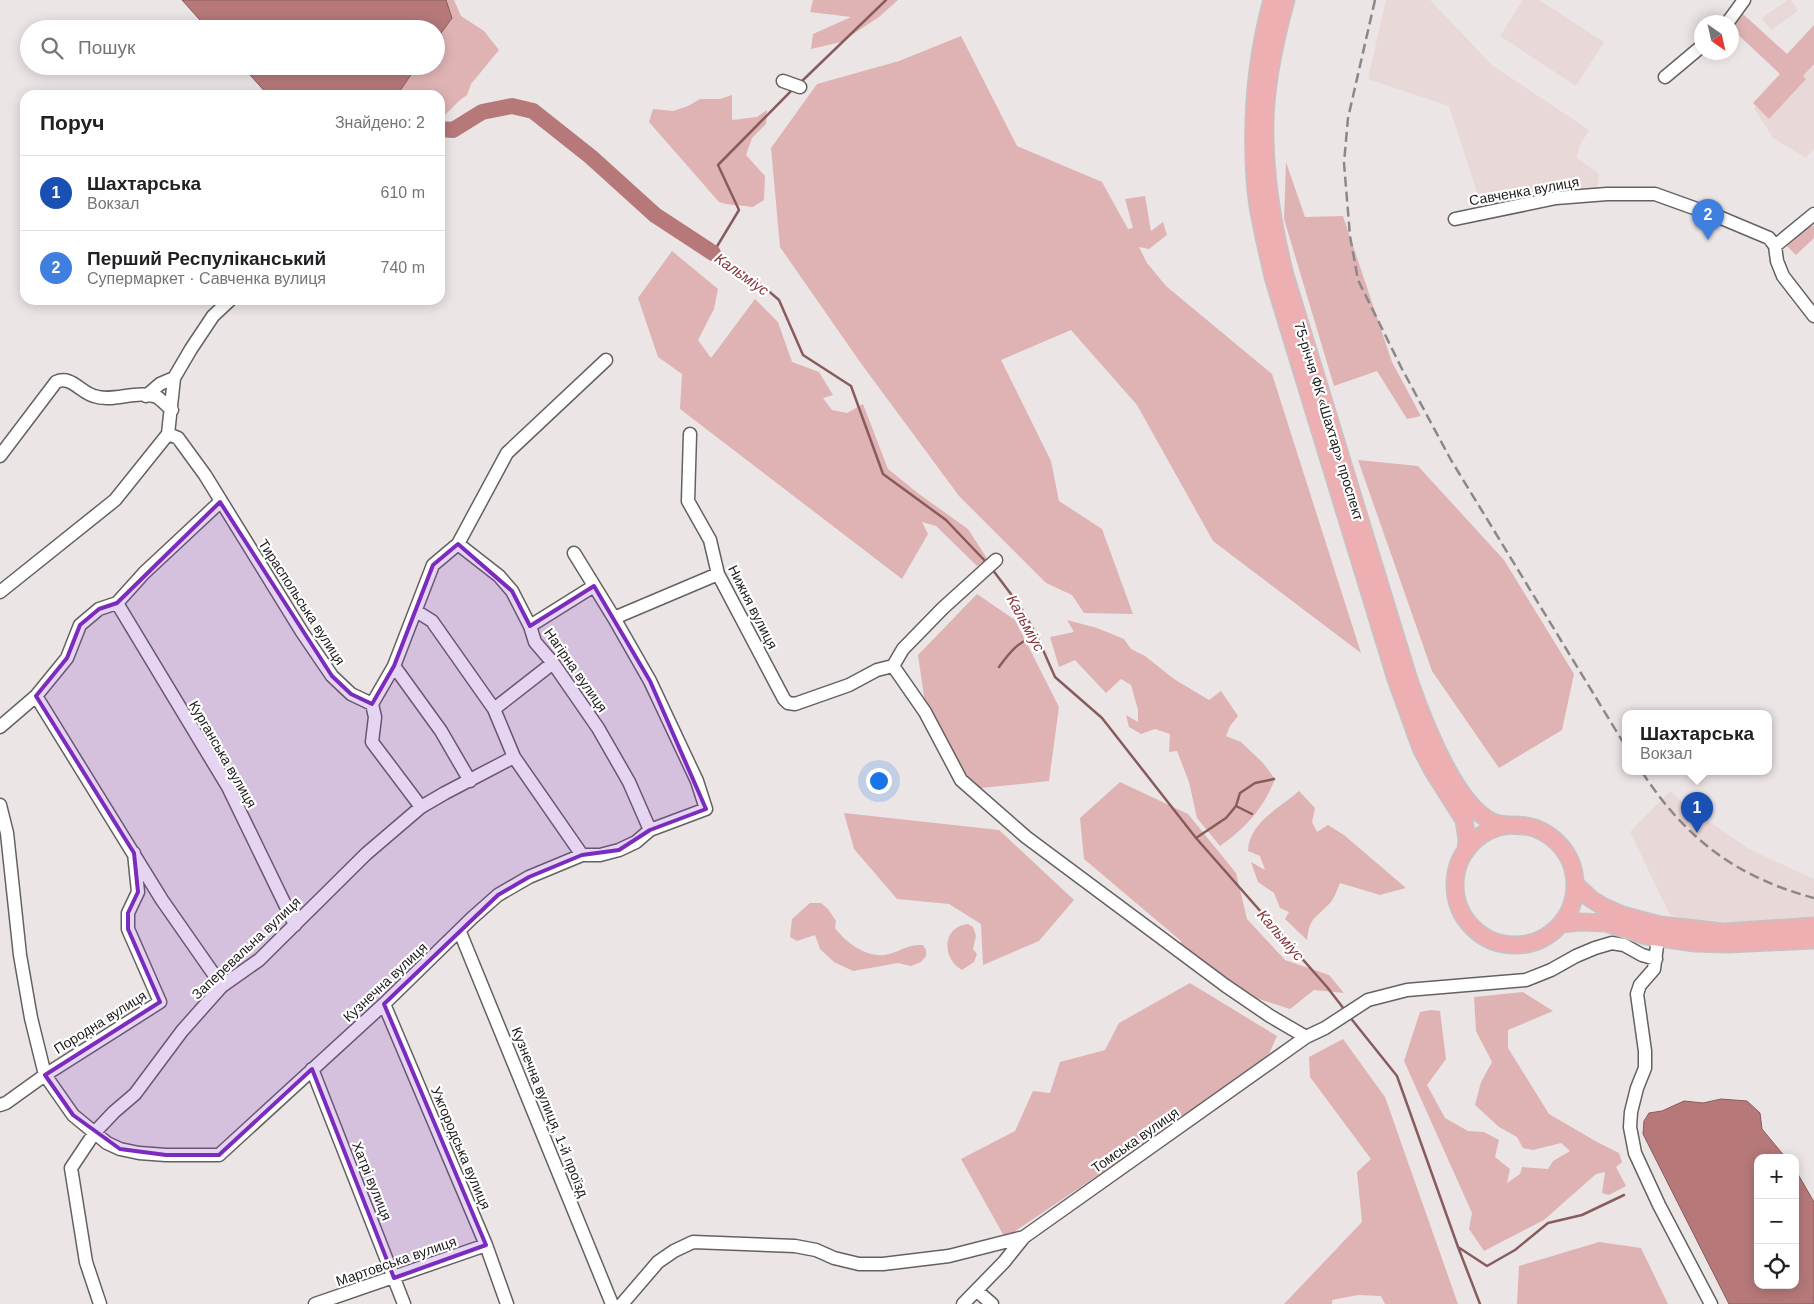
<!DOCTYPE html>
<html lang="uk">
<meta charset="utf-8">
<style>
body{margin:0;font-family:Arial,sans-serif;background:#f2f2f2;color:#202124}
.controls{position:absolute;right:15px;bottom:15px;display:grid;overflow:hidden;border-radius:10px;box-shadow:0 2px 12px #0003}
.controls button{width:45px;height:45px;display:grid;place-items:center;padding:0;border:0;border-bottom:1px solid #e0e0e0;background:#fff;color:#202124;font:25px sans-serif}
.compass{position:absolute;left:1694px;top:15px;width:45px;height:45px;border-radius:50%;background:#fff;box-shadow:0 2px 12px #0003;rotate:146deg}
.you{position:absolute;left:878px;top:780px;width:18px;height:18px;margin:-12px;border:4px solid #fff;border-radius:50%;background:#1a73e8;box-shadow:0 0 0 8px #1a73e833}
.badge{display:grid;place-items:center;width:32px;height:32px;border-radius:50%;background:#0f766e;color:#fff;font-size:16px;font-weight:700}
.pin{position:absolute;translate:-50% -41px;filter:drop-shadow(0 1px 2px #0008)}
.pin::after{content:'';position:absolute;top:26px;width:18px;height:15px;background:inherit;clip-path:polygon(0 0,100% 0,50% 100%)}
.popup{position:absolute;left:1622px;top:710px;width:150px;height:65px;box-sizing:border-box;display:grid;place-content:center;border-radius:10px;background:#fff;filter:drop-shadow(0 1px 4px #0005);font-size:16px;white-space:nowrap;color:#757577}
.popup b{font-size:19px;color:#202124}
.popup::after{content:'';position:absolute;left:50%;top:100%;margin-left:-10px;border:10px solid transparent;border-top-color:#fff}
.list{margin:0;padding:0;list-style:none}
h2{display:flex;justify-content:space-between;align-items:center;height:65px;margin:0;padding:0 20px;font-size:21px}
h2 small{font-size:16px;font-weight:400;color:#757577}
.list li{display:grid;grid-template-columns:32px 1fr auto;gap:15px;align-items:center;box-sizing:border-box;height:75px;padding:0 20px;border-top:1px solid #e0e0e0}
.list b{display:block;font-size:19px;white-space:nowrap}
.list p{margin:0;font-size:16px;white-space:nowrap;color:#757577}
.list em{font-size:16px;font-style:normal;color:#757577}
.icon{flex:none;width:28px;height:28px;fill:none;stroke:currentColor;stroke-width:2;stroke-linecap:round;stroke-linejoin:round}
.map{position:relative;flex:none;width:1814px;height:1304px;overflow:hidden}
.search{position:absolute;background:#fff;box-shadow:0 2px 12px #0003;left:20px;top:20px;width:425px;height:55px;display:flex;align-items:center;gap:12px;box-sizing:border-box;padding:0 18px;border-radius:28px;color:#757577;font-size:19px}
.panel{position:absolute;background:#fff;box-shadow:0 2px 12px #0003;left:20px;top:90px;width:425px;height:215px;border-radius:15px}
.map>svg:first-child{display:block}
</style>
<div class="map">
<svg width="1814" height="1304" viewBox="0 0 1814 1304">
<rect width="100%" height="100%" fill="#ece5e5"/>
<!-- built -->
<path fill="#e8d8d8" d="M1386,0H1430L1492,65L1589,130L1579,147L1577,158L1599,174L1597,191H1582L1579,185L1480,201L1449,106L1368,79Z
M1523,0H1539L1604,42L1576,86L1500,36Z
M1788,0H1791L1798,11L1771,30L1762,18Z
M1814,46V149L1806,158L1773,138L1754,108Z
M1670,791L1684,804L1749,849L1814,879V919L1742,923L1677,918L1669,913L1630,832Z"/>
<!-- green -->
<path fill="#dfb3b3" d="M428,0H454L461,16L484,31L499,50L471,84L467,95L460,100L440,120V95H394L397,66H436V29Z
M813,0H898L879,17L841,42L811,49L813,34L851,17L810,12Z
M1743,14L1787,54L1814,25V64L1803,76L1806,79L1769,119L1753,103L1780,74L1732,29V26Z
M961,36L1017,146L1102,182L1128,229L1133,228L1125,199L1145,196L1151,231L1163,222L1167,235L1149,249L1139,247L1147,263L1166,286L1272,374L1361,653L1213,541L1137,405L1071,330L1001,360L1051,461L1059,501L1102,529L1133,614L1084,613L1072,595L1046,583L959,496L860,362L780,247L771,148L817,84L899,61Z
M732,95V120L757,117L767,110L766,124L752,138L746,155L765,176L764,200L753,207C741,205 731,206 719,202L649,122L653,109L673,111L688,106L700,99H720Z
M1286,162L1305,217L1343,216L1392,362L1421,416L1407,419L1377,371L1334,386L1284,219Z
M1814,226V238L1796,255L1787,246L1809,227Z
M672,251L718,289L714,309L698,340L711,358L755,299L778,322L792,362L819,372L833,395L823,398L832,410L847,413L863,404L888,469L919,494L968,529L988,560L977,566L936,526L922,522L928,534L902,579L680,409L682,374L658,357L638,298Z
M1358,460L1418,466L1504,560L1574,674L1562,730L1499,768L1432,671Z
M977,594L1015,620L1059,707L1049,781L962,790L925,704L918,655Z
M1067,620L1097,628L1124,639L1131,649L1145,656L1174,679L1209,700L1221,691L1238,716L1230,726L1226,736L1241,742L1263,763L1275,779C1263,809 1247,827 1220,846L1197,818L1189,782L1177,751L1169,752L1170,734L1155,729L1141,734L1129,727L1126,715L1138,722V710L1131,685L1121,679L1106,693L1075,660L1059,667L1050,637L1074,632Z
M1120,782L1188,814L1236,873L1247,919L1285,960L1329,975L1344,993L1314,990L1290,1009L1244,994L1181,949V941L1084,859L1080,818Z
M1299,791L1315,808L1312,822L1317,832L1328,825L1344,835L1406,888L1380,895L1340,883C1337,890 1334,900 1328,905C1314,920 1310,917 1307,940L1285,919L1289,912L1280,908L1274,893L1258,882L1251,862L1265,870L1260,856L1248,851C1249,822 1280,808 1299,791Z
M844,813L999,830L1074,900L1039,941L983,965L981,924L949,904L897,899L854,849Z
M810,903H821L828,909L836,921L835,928C846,943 869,960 889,954C903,950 908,944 923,945L926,950V956L921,962L911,966L898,963L853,971L834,962L820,949L815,935L797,941L790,937L792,919Z
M968,924L973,927L976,936L973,949L977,954L974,962L962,970C942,959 941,927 968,924Z
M1190,983L1277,1036L1265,1063L1005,1238L961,1159L1015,1131L1033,1091L1050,1093L1060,1062L1105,1050L1119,1023Z
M1523,992L1553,1011L1508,1030V1048L1549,1114L1597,1142L1619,1153L1622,1162L1616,1167L1626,1186L1609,1195L1602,1193L1605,1172L1596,1174L1544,1220L1484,1251L1469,1229L1472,1213L1404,1061L1420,1012L1431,1010L1440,1011L1446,1059L1427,1085L1445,1118L1468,1131L1484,1132L1499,1140L1495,1157L1510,1169L1507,1183L1520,1174L1522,1167L1548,1169L1553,1161L1570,1151L1561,1143L1533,1150L1523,1148L1517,1137L1499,1127L1475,1105L1481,1082L1492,1062L1476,1031L1474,997Z
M1343,1039L1385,1097L1458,1304H1385L1381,1296L1358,1295L1332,1300V1304H1284L1362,1222L1357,1172L1371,1159L1310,1077L1309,1057Z
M1599,1242L1641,1248L1668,1304H1517L1519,1266Z"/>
<!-- water -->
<path fill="#b67879" stroke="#885c5d" d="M182,0H446L452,18L436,40V29H208Z
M242,66H417L397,95H268Z
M1721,1099L1747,1101L1760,1113L1762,1129L1786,1158H1758V1285H1795V1169L1814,1202V1304H1729L1643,1134L1644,1121L1649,1113L1662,1111L1684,1101L1703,1103Z"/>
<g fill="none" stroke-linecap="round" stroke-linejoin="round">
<!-- stream -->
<path stroke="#885c5d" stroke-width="2.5" d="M801,82L886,0
M793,89L718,165L739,210L713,253L757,281L779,300L803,355L851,386L883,474L946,520L987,563
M992,569L1020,606L1036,634L1055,677L1102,718L1196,838L1327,987L1344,1009
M999,667C1012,649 1016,645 1036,634
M1236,806L1252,814
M1196,838L1226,818L1236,806L1240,793L1255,783L1274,779
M1349,1016L1397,1076L1458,1247L1480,1304
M1458,1247L1487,1266L1515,1250L1548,1223L1582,1215L1624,1195"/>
<!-- river -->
<path stroke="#b67879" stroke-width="16" d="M440,129L453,130L482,112L512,106L533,111L591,157L655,215L713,253"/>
<defs>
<path id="minor" d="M1728,22L1744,0
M1665,77L1702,46
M783,81L800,87
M1455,219L1556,198L1607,194H1655L1719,217L1769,238L1775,246L1777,261L1783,276L1814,316
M1775,246L1814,214
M146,396L160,384L174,378
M168,434L178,438L205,475L302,632L332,676L351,694L372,704L375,717L372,742L421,807
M690,434L688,501L710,540L718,574L784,699L788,703L795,704L849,685L877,670L893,666L903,649L943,608L996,560
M0,456L56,382C71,375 80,392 94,396C113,403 137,389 157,397C162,400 167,406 172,410
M458,544L499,576L512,591L530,626L535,642L553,663L598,728L629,782L650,830
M0,592L115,500L168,434L174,378L191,349L213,316L230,300
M117,603L228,787L295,925
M416,611L432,621L494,709L514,757L582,855
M614,618L718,574
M530,626L594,586
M394,666L441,731L470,781
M893,666L925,712L961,780L1026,837L1226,986L1270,1016L1306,1037
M36,696L162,900L222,986
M372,704L394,666L433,565L458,544L507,453L606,360
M494,709L553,663
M0,727L36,696L67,658L80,625L99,609L117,603L144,573L220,502
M0,805L7,833L20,955L31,1018L45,1075L73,1115L107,1143L120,1149L139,1153L166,1155H219L384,1004L472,918L498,895L529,877L582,855H600L619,850L636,842L650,830L706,809L697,781L650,681L614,618L574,553
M1659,930L1654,969L1640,985L1637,994L1645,1051V1068L1637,1088L1631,1112L1630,1127L1635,1153L1659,1205L1711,1304
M460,932L612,1304
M384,1004L486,1245L507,1304
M312,1069L404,1304
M0,1105L6,1103L45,1075L160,1002L128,929V913L138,892L134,853
M977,1291L992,1304
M100,1304L86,1262L71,1168L95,1132L114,1112L135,1094L182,1031L222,986L259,960L366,854L421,807L445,793L514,757
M315,1304L486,1245
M622,1304L658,1262L674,1251L693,1242L795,1246L816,1250L834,1258L859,1264H883L949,1256L1024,1237
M963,1304L1004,1262L1024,1237L1306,1037L1325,1028L1368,1000L1407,990L1526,980L1551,970L1576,956L1595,948L1612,943L1624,945L1642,955L1656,959"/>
<path id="major" d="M1272,0C1256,58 1251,118 1255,179C1257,212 1266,244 1273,277L1396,679L1421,748L1433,771L1464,820L1467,839L1466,851
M1286,0C1274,43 1263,95 1265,140C1266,186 1274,231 1285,275L1409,680C1422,717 1455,806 1493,822C1502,826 1514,825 1524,826
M1455 885a60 60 0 1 1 120 0a60 60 0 1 1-120 0Z
M1575,884L1591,899L1604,907L1622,915L1660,925L1724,932L1814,926
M1561,924L1580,922L1606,923L1646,936L1695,943L1727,944L1814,940"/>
</defs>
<!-- minor casing -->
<use href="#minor" stroke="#666161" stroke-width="15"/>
<!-- major casing -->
<use href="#major" stroke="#c4c4c4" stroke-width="19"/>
<!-- minor -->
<use href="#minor" stroke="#fff" stroke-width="12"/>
<!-- major -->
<use href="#major" stroke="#eeafb2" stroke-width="16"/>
<!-- rail -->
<path stroke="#8d8787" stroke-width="2.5" stroke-dasharray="10 5" stroke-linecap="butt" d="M1375,0L1348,118L1344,163L1350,236L1358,280L1401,367L1451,460L1626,747
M1642,772C1686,839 1736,877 1814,898"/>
</g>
<!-- marked area -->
<path fill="#7b2cbf" fill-opacity="0.2" stroke="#7b2cbf" stroke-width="4" stroke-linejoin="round" d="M220,502L332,676L351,694L372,704L394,666L433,565L458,544L512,591L530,626L594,586L650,681L706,809L650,830L619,850L582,855L529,877L498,895L384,1004L486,1245L394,1278L312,1069L219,1155H166L120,1149L73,1115L45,1075L160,1002L128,929V913L138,892L134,853L36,696L67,658L80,625L99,609L117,603Z"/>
<g text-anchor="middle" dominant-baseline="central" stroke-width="4.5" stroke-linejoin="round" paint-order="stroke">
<!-- street labels -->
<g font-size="14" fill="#1e1b1b" stroke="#fff">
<text transform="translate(1524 191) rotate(-10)">Савченка вулиця</text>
<text transform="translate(1329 421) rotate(73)">75-річчя ФК «Шахтар» проспект</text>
<text transform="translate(302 602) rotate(57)">Тираспольська вулиця</text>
<text transform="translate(753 607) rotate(63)">Нижня вулиця</text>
<text transform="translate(576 670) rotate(55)">Нагірна вулиця</text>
<text transform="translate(223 754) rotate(60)">Курганська вулиця</text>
<text transform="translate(246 948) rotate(-43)">Заперевальна вулиця</text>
<text transform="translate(385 982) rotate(-43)">Кузнечна вулиця</text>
<text transform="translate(100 1022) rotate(-32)">Породна вулиця</text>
<text transform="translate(550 1112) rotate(68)">Кузнечна вулиця, 1-й проїзд</text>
<text transform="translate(1135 1140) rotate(-35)">Томська вулиця</text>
<text transform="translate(461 1148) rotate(67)">Ужгородська вулиця</text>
<text transform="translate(372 1181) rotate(68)">Хатрі вулиця</text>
<text transform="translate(396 1261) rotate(-19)">Мартовська вулиця</text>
</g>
<!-- water labels -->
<g font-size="15" font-style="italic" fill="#86373d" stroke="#fff">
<text transform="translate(742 274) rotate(35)">Кальміус</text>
<text transform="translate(1026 623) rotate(61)">Кальміус</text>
<text transform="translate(1281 935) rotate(49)">Кальміус</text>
</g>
</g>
</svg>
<div class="controls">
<button>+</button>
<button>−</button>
<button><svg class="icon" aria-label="locate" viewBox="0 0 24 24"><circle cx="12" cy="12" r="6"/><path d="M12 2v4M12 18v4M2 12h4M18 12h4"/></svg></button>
</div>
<svg class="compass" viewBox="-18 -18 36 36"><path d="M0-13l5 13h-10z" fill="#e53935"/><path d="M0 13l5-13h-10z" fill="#757577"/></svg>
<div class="you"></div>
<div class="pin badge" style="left:1697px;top:833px;background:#1a4fb4">1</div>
<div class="popup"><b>Шахтарська</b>Вокзал</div>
<div class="pin badge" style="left:1708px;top:240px;background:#3f7fe0">2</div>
<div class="search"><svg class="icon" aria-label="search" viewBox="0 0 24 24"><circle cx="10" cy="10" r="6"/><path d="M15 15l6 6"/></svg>Пошук</div>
<section class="panel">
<h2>Поруч<small>Знайдено: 2</small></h2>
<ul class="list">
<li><span class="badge" style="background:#1a4fb4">1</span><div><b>Шахтарська</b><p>Вокзал</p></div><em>610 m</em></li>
<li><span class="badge" style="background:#3f7fe0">2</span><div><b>Перший Респуліканський</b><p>Супермаркет · Савченка вулиця</p></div><em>740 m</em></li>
</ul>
</section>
</div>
